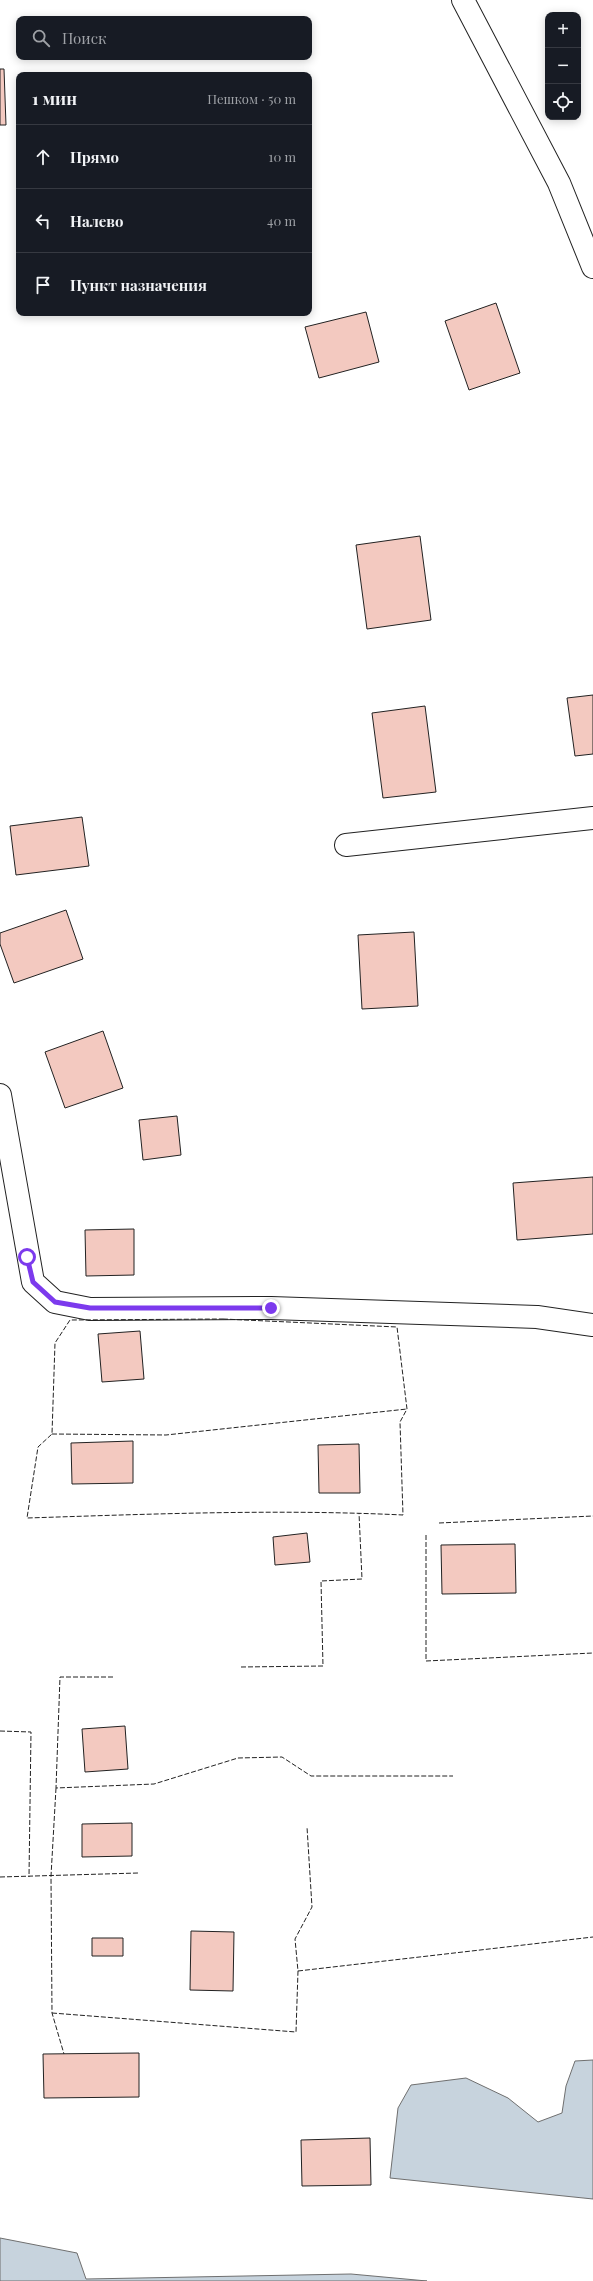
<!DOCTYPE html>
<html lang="ru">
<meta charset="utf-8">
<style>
body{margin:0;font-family:"Playfair Display",serif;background:#242831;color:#f1f3f6}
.controls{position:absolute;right:12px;top:12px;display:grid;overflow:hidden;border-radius:8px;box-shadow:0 2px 10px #0003}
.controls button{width:36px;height:36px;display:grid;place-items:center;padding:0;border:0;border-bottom:1px solid #363941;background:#171b24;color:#f1f3f6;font:20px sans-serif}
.stop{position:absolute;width:12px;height:12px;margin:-9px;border:3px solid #7c3aed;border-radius:50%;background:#fff}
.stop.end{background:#7c3aed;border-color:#fff;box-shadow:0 1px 4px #0008}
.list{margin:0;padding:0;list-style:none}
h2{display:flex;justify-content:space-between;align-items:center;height:52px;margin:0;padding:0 16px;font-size:17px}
h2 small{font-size:13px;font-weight:400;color:#9ea1a6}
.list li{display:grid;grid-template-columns:26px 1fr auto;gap:12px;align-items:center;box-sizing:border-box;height:64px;padding:0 16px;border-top:1px solid #363941}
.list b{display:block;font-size:15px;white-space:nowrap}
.list em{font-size:13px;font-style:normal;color:#9ea1a6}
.icon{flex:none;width:22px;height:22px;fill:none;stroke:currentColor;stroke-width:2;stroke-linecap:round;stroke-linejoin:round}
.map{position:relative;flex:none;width:593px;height:2281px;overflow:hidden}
.search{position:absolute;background:#171b24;box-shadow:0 2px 10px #0003;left:16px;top:16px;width:296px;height:44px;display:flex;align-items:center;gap:10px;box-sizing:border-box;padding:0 14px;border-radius:8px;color:#9ea1a6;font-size:15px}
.panel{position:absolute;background:#171b24;box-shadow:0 2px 10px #0003;left:16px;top:72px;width:296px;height:244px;border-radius:8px}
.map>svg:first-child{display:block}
</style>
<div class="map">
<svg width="593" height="2281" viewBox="0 0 593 2281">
<rect width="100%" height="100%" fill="#fff"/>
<!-- water -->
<path fill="#c7d3dd" stroke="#6f6f6f" d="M593,2060V2199L390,2178L398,2108L411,2085L466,2078L508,2098L538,2122L562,2113L566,2086L575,2061Z
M0,2238L77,2253L86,2279L351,2274L427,2281H0Z"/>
<!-- building -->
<path fill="#f3c9c0" stroke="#222" d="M0,69H4L6,125H0Z
M496,303L520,373L469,390L445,321Z
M366,312L379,362L319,378L305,327Z
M420,536L431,620L367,629L356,545Z
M593,695V754L575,756L567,698Z
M425,706L436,792L383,798L372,713Z
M82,817L89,866L16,875L10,826Z
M66,910L83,959L14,983L0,944V933Z
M414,932L418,1006L362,1009L358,935Z
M103,1031L123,1088L65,1108L45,1052Z
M177,1116L181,1155L143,1160L139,1120Z
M593,1177V1234L517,1240L513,1183Z
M134,1229V1275L86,1276L85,1230Z
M140,1331L144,1379L102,1382L98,1334Z
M133,1441V1483L72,1484L71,1443Z
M359,1444L360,1493H319L318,1445Z
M307,1533L310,1562L275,1565L273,1537Z
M515,1544L516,1593L442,1594L441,1545Z
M125,1726L128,1769L85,1772L82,1729Z
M132,1823V1856L82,1857V1824Z
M191,1931L234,1932L233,1991L190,1990Z
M92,1938H123V1956H92Z
M139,2053V2097L44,2098L43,2054Z
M370,2138L371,2185L302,2186L301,2140Z"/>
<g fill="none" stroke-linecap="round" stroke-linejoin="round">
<defs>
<path id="minor" d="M463,0L559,183L593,267
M346,845L593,818
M0,1095L33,1282L55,1302L90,1309L271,1308L537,1317L593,1325"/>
</defs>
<!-- minor casing -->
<use href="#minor" stroke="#222" stroke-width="24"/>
<!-- minor -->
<use href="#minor" stroke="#fff" stroke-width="22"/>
<!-- fence -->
<path stroke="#222" stroke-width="1" stroke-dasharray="5 2" stroke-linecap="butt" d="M223,1319L397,1327L407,1409L400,1422L403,1515C278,1509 152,1514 27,1518L38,1447L52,1434L55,1343L70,1320Z
M52,1434L166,1435L407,1409
M439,1523L593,1516
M426,1535V1661L593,1653
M241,1667L323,1666L321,1581L362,1579L359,1513
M113,1677H60L56,1788L154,1784L238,1758L282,1757L311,1776H453
M0,1731L31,1732L29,1877
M56,1788L51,1876L52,2013L64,2054
M0,1877L138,1873
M298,1971L593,1937
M52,2013L296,2032L298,1971L295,1939L312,1907L307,1827"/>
</g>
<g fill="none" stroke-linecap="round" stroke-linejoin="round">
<!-- route -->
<path stroke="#7c3aed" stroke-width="5" d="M27,1257L33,1282L55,1302L90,1308H271"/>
</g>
</svg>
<div class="controls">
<button>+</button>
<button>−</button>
<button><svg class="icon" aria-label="locate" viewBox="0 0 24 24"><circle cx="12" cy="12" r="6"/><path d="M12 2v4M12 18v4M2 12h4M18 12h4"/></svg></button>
</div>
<div class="stop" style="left:27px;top:1257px"></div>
<div class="stop end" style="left:271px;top:1308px"></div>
<div class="search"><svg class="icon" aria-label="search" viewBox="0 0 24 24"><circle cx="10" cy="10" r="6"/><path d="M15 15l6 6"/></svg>Поиск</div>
<section class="panel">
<h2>1 мин<small>Пешком · 50 m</small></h2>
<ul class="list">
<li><svg class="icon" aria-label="ahead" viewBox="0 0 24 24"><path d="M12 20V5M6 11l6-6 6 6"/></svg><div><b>Прямо</b></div><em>10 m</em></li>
<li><svg class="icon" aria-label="left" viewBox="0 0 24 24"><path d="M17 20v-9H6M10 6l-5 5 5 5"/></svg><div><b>Налево</b></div><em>40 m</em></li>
<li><svg class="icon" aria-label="arrive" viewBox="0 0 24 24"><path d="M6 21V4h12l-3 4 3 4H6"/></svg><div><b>Пункт назначения</b></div></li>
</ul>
</section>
</div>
